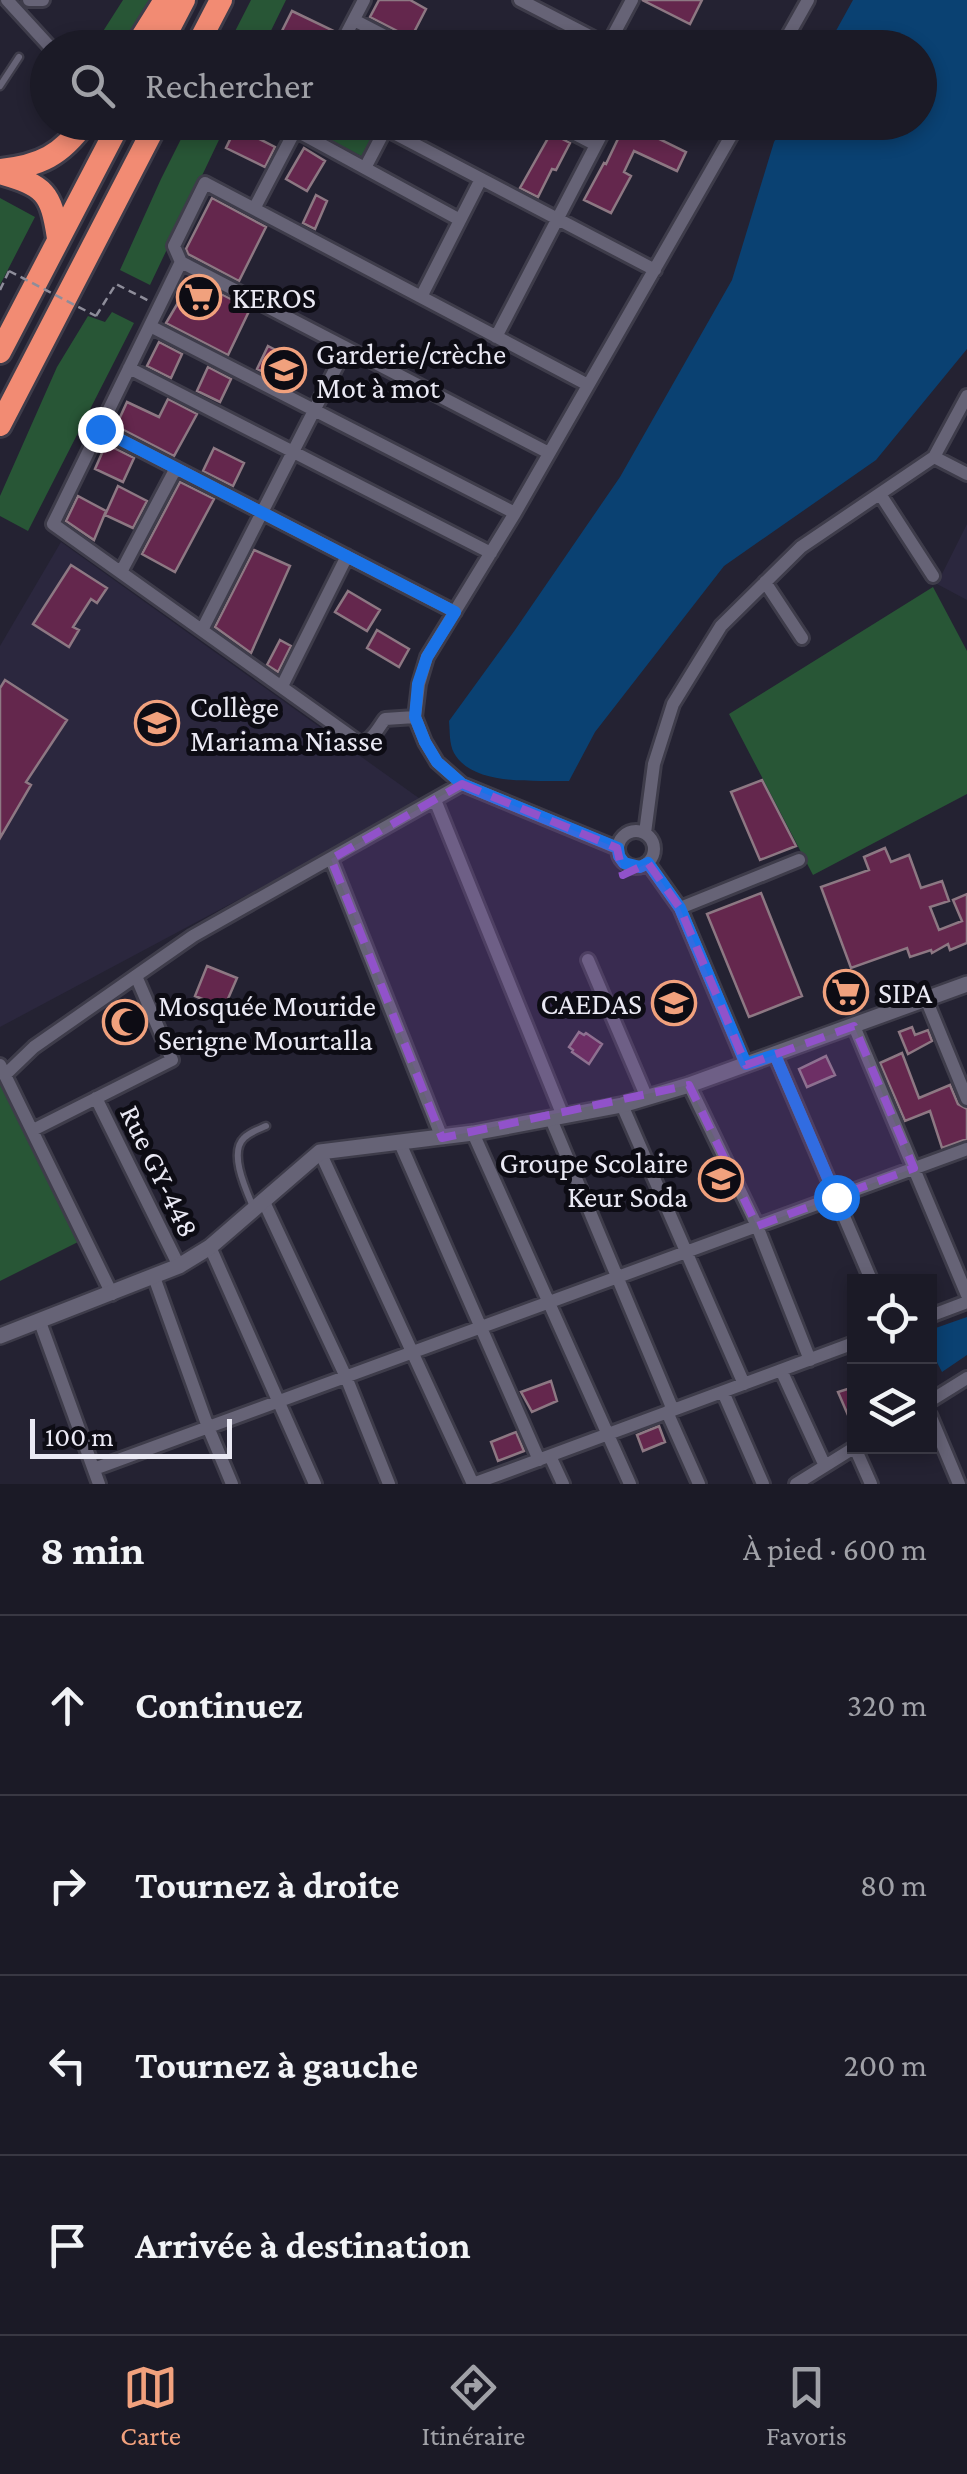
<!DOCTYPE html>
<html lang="fr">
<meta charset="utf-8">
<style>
body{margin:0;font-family:"Crimson Pro",serif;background:#282732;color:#f1f3f6}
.controls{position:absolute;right:30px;bottom:30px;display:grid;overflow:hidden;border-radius:0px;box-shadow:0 5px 15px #0003}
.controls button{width:90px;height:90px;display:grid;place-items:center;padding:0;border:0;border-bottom:2px solid #393843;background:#1b1a26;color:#f1f3f6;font:50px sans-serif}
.scale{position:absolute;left:30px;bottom:25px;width:202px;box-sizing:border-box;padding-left:10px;border:5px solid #eae9f4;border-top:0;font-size:28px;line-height:35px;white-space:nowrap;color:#eae9f4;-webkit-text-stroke:8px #0d0c14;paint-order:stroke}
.stop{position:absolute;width:30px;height:30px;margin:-22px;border:8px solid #1a73e8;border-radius:50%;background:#fff}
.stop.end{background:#1a73e8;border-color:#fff;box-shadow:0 2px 10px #0008}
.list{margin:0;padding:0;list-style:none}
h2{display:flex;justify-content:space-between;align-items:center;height:130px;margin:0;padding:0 40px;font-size:42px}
h2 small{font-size:32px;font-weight:400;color:#a0a1a7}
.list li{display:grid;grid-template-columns:65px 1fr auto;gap:30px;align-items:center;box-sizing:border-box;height:180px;padding:0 40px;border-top:2px solid #393843}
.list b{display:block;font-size:38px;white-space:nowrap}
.list em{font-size:32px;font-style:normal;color:#a0a1a7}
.icon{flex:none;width:55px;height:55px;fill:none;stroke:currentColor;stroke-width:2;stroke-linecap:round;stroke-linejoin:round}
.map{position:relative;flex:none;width:967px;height:1484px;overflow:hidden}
.search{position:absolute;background:#1b1a26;box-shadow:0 5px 15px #0003;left:30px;right:30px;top:30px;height:110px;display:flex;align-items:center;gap:25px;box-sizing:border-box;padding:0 35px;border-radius:55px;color:#a0a1a7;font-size:38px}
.sheet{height:850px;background:#1b1a26}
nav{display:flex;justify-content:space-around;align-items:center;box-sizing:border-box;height:140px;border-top:2px solid #393843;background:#1b1a26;font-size:28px;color:#a0a1a7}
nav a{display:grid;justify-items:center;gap:5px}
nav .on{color:#f1a17d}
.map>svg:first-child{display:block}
</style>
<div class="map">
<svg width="967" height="1484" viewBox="0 0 967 1484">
<rect width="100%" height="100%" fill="#242232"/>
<!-- built -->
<path fill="#2b273e" d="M967,524V600L937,584Z
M61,542L423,801L0,1027V646Z"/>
<!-- green -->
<path fill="#285636" d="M123,0H152L121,47H93Z
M251,0H286L263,47H227Z
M189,123H227L150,285L120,270L161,179Z
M319,123H384L365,158L314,132Z
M0,198L35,217L0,285Z
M112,312L134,323L28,531L0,516V496L57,367L88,316L105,322Z
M933,587L967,651V794L813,875L729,714Z
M0,1084L78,1242L0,1281Z"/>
<!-- water -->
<path fill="#0a4172" d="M853,0H967V349L876,460L724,566L595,732L569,781C536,780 473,787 454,753C449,744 450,731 449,721L515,630L620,477L732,280L774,142L785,123L920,122V48L827,47Z
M967,1317V1355L942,1372L930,1349V1330Z"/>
<!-- building -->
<path fill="#64274d" stroke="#8d7883" stroke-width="2.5" d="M379,0H410L426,9L411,38L370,17Z
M642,0H702L690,24Z
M292,11L336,32L329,48H312L281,33Z
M626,122H664L657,138L686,152L677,171L634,151L624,172L631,176L611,213L584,200L604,163L606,164Z
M236,127L275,147L265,167L226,148Z
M551,133L570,143L556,170L552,169L538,197L520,188Z
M304,148L325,161L307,191L286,179Z
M316,195L327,201L315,229L303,223Z
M212,198L266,227L239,281L188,254L186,249Z
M192,279L250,309L228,355L166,323Z
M159,342L182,354L171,378L147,366Z
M268,346L297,361L286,383L257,369Z
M208,367L231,379L220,402L197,391Z
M168,399L197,414L174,456L116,426L127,402L159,417Z
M106,444L134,458L123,482L95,469Z
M214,448L244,463L233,486L203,471Z
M180,482L214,499L175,572L142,554Z
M118,486L147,501L133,528L105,515Z
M78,496L106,511L94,540L66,521Z
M254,550L290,566L251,653L215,627Z
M71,565L107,588L97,603L91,599L73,627L79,630L69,647L33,624Z
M348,591L380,610L367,631L335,612Z
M377,630L409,649L399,667L367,648Z
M280,640L291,646L278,672L267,665Z
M5,680L67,720L26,782L31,785L0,838V688Z
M762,780L796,846L760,860L731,792Z
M885,848L891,862L909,855L921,888L942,881L949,901L930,907L939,930L962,921L953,900L967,894V943L950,950L948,944L932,953L931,950L910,957L907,948L851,968L821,887L869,870L864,857Z
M761,893L802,996L749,1017L707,914Z
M207,966L237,978L224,1008L195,996Z
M912,1027L915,1035L928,1030L932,1041L908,1054L899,1032Z
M579,1032L584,1035L586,1033L602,1044L589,1064L572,1052L573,1050L569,1047Z
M902,1053L919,1098L950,1085L958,1104L967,1109V1139L942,1148L930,1111L905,1121L880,1063Z
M826,1056L835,1075L807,1087L799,1069Z
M551,1381L557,1401L532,1412L521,1392Z
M854,1387V1429L838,1392Z
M659,1426L665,1442L643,1451L637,1435Z
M516,1432L524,1451L498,1461L491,1442Z"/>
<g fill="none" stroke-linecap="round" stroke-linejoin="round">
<defs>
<path id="service" d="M0,86L19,57
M254,1209C247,1192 228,1153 244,1138C250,1132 259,1129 266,1126"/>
<path id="minor" d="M7,0L51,48
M29,0H43
M520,0L613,48
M354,20L408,48
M608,45L632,0
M339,48L364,0
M781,48L808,0
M552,122L596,145
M386,129L655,270
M295,130L460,220
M365,168L389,122
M254,209L299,123
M181,262L53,524L360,743C372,742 378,728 385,719L415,717
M421,297L481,179
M150,326L515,513
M496,337L608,122
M129,368L491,553
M100,429L455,612
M549,453L181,262L174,246L205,183L588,385
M934,457L967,474
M880,494L933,576
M121,572L176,468
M765,582L802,638
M202,630L346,348
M282,686L347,556
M435,800L563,1116
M618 849a18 18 0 1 1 36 0a18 18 0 1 1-36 0Z
M645,833L654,764L673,704L721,626L801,547L934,457L967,396
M617,848L462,784L437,762L425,742L415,717L419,684L427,657L515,513L739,122
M331,859L442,1138
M648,863L680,908L746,1065
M680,908L799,860
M588,960L647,1098
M926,999L967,1099
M854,1026L967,1295
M775,1055L872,1282
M0,1065L112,1294
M6,1074L34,1047L193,936L462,784
M689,1085L757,1226L810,1360
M96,1098L179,1266
M622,1105L744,1384
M551,1119L673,1410
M33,1130L172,1060L136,976
M473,1133L630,1484
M400,1143L539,1460
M320,1152L473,1484
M264,1202L346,1377L389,1484
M210,1247L315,1484
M154,1277L208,1427L232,1484
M930,1316L967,1302
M40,1322L99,1484
M781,1370L825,1466
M723,1392L763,1484
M930,1401L967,1378
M667,1412L699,1484
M930,1415L959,1484
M855,1448L871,1484
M550,1456L563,1484
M94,1469L967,1149
M473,1484L854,1343
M796,1484L857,1446"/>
<path id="tertiary" d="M0,1336L179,1266L210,1247L320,1152L473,1133L622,1105L689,1085L967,984"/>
<path id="motorway" d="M135,48L165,0
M159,48L184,0
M196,48L221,0
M0,170C40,166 62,155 85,122
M0,173C45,186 51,192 58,238
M0,352L120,122
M0,425L157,122"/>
</defs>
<!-- service casing -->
<use href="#service" stroke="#3e3c4a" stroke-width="11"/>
<!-- minor casing -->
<use href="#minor" stroke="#3e3c4a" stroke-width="18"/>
<!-- tertiary casing -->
<use href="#tertiary" stroke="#3e3c4a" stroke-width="20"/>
<!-- motorway casing -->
<use href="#motorway" stroke="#3e3c4a" stroke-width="28"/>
<!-- path -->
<path stroke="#8e8d9a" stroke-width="2.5" stroke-dasharray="8 5" stroke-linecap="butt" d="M0,290L9,271
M96,316L116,284L149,301"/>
<!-- service -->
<use href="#service" stroke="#666376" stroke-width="6"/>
<!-- minor -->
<use href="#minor" stroke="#666376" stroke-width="12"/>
<!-- tertiary -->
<use href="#tertiary" stroke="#666376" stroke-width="15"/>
<!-- motorway -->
<use href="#motorway" stroke="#f28b73" stroke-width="22"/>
<!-- path-bridge -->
<path stroke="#8e8d9a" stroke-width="2.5" stroke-dasharray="8 5" stroke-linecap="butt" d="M9,271L96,316"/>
</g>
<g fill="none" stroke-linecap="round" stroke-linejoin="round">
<!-- route -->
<path stroke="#1a73e8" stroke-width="12" d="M100,429L455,612L427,657L418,684L415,717L425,742L437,762L462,784L618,848L619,856L624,863L640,867L648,863L680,908L746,1064L775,1055L836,1197"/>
</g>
<!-- marked area -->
<path fill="#9152ca" fill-opacity="0.2" stroke="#9152ca" stroke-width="8" stroke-dasharray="20 12" stroke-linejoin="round" d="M462,784L617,848L623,875L648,863L680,908L746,1065L854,1026L914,1168L757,1226L689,1085L442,1138L331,859Z"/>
<!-- icons -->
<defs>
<symbol id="supermarket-ring" viewBox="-11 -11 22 22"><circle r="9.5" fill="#0d0c14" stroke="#f1a17d" stroke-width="1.5"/><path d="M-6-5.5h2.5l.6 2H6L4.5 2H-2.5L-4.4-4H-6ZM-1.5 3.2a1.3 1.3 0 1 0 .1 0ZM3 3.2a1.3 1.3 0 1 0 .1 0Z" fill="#f1a17d"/></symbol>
<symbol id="school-ring" viewBox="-11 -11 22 22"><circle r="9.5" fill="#0d0c14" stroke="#f1a17d" stroke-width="1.5"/><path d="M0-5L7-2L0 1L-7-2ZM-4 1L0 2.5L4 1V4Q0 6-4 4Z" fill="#f1a17d"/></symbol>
<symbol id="mosque-ring" viewBox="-11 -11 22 22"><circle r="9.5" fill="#0d0c14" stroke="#f1a17d" stroke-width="1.5"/><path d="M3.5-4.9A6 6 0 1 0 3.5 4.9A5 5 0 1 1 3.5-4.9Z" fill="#f1a17d"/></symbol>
</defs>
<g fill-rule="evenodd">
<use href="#supermarket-ring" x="174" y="272" width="50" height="50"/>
<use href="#school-ring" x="259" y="345" width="50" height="50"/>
<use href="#school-ring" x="132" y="698" width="50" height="50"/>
<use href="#supermarket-ring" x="821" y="967" width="50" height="50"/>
<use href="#school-ring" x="649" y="978" width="50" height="50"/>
<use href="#mosque-ring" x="100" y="997" width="50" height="50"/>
<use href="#school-ring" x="696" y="1154" width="50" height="50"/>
</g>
<g text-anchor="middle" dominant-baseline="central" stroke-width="10" stroke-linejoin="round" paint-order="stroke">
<!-- poi labels -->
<g font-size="30" fill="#eae9f4" stroke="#0d0c14" text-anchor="start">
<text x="232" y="297">KEROS</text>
<text x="316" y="353">Garderie/crèche<tspan x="316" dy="34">Mot à mot</tspan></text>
<text x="190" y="706">Collège<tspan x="190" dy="34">Mariama Niasse</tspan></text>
<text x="878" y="992">SIPA</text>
<text x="642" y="1003" text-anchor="end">CAEDAS</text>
<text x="158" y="1005">Mosquée Mouride<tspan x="158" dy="34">Serigne Mourtalla</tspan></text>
<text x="688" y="1162" text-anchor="end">Groupe Scolaire<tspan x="688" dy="34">Keur Soda</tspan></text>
</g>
<!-- street labels -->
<g font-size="30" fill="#eae9f4" stroke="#0d0c14">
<text transform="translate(160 1171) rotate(64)">Rue GY-448</text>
</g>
</g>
</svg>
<div class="controls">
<button><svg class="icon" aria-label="locate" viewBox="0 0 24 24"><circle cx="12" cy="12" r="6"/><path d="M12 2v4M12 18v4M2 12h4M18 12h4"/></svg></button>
<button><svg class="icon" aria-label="layers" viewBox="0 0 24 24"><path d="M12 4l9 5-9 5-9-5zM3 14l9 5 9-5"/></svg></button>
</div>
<div class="scale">100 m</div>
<div class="stop" style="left:836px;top:1197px"></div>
<div class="stop end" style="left:100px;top:429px"></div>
<div class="search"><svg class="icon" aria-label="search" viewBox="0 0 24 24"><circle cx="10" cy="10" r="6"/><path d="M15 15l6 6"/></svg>Rechercher</div>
</div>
<section class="sheet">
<h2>8 min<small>À pied · 600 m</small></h2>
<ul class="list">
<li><svg class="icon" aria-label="ahead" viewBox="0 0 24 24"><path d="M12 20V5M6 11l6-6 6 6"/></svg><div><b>Continuez</b></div><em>320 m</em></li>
<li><svg class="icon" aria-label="right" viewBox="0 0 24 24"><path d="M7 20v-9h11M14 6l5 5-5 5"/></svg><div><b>Tournez à droite</b></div><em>80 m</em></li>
<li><svg class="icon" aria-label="left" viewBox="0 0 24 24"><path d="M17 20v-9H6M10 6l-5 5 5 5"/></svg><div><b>Tournez à gauche</b></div><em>200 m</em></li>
<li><svg class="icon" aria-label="arrive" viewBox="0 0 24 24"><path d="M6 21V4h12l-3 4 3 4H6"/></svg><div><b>Arrivée à destination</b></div></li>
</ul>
</section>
<nav>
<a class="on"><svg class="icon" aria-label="map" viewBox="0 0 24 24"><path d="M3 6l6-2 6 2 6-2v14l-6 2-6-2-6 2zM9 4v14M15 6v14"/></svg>Carte</a>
<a><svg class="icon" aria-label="directions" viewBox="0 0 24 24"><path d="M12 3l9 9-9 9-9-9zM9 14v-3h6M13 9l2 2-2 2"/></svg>Itinéraire</a>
<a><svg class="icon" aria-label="saved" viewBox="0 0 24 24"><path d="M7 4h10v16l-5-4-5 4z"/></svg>Favoris</a>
</nav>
